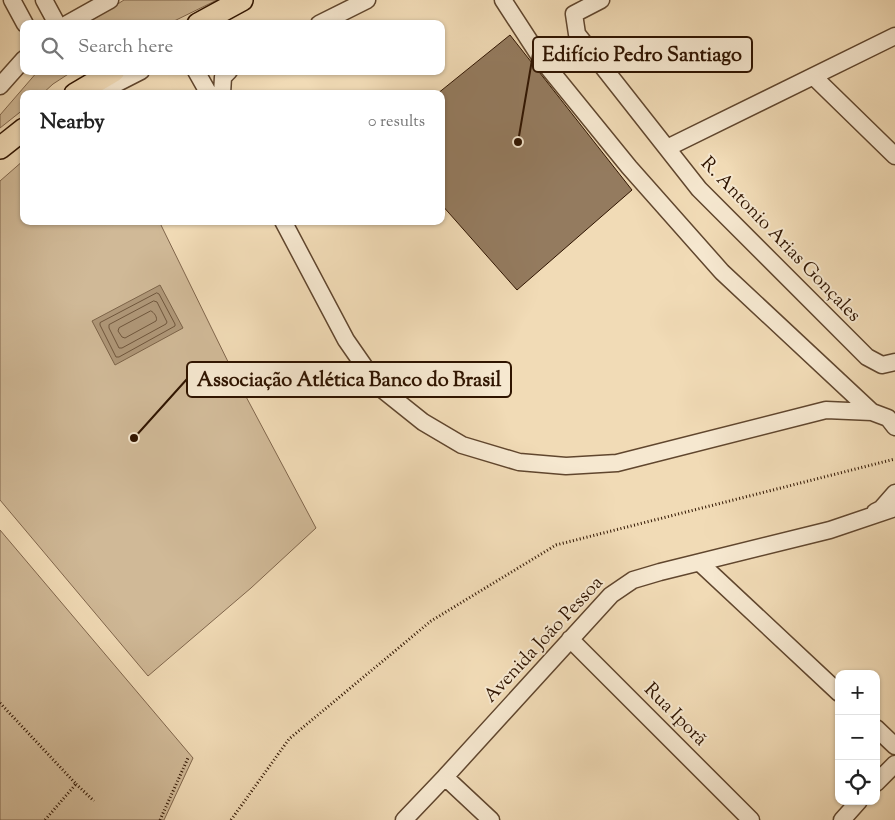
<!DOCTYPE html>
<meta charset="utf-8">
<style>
body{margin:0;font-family:"Sorts Mill Goudy",serif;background:#f6f6f6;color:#222}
.controls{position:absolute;right:15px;bottom:15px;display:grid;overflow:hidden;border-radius:10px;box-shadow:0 1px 4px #0004}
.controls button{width:45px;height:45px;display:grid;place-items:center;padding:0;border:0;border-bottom:1px solid #e0e0e0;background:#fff;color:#222;font:25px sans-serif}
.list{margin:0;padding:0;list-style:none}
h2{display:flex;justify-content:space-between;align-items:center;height:65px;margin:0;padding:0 20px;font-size:21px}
h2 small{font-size:16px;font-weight:400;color:#767676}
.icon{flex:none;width:28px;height:28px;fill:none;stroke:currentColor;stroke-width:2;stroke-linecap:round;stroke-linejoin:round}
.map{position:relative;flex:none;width:895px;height:820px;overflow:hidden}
.search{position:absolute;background:#fff;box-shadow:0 1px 4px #0004;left:20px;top:20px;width:425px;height:55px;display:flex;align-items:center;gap:12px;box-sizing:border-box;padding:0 18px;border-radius:10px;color:#767676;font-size:19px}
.panel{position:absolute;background:#fff;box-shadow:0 1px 4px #0004;left:20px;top:90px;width:425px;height:135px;border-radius:10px}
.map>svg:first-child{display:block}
</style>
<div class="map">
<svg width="895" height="820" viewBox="0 0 895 820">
<rect width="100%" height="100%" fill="#f1dbb6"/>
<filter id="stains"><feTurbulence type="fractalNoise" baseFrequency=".004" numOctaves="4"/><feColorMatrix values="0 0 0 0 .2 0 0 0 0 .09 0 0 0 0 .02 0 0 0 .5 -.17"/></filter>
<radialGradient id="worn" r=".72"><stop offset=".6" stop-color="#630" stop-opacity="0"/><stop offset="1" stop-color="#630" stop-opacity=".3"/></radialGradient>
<!-- green -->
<path fill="#d0b997" stroke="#80664c" d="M124,0H217L168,24H86Z
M38,71H73L53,84L42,94H24V109L0,128V115Z
M24,160V221H159L235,376L316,528L251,588L148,676L0,500V181Z
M0,530L193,758L164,820H0Z"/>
<!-- water -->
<path fill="#af9778" stroke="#7c6348" d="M160,285L183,328L115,365L92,321Z"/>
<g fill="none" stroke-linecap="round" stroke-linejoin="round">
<!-- shore -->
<path stroke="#6f563c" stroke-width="1" d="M157,293L159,294L175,324V326L119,357H116L100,325V323Z
M154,301L157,302L167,322L166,324L122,348H119L109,328V325Z
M151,311C154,312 158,318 156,321L125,338L122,337L118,331L119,328Z"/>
</g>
<!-- building -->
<path fill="#947b5f" stroke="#2f1400" d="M510,35L632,190L517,290L441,204V94H437Z"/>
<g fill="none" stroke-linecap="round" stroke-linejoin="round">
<defs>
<path id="minor" d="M12,0L25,24
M44,0L57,24
M503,0L542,60L629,167L722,272L872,412
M601,0L574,14L577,34L699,189L867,357L882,365L895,362
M67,24L110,0
M319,24L367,0
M196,71L209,94
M814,77L895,156
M0,86L24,59
M96,94L141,71
M222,94L223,77L229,71
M667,148L895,36
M283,221L346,340L378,386L423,422L462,445L519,462L566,466L617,463L826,410L872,412L888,418L895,427
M875,512L881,509L895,493
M700,563L839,693
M570,639L751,820
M876,728L895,746
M445,777L491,820
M876,783L895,764
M404,820L445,777L611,595L633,580L660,572L830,530L895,508
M842,820L859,801"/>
<path id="major" d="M198,24L242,0
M75,94L114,71
M0,148L24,129"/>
</defs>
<!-- minor casing -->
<use href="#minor" stroke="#60462e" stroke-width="19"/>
<!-- major casing -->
<use href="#major" stroke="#2f1400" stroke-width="24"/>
<!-- path -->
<path stroke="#2f1400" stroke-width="3" stroke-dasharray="1 2.5" stroke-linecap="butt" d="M0,703L76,784L45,820
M76,784L94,801
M160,820L188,758
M231,820L289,739L431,621L556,545L895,459"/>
<!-- minor -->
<use href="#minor" stroke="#f6e8d0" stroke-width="16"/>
<!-- major -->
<use href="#major" stroke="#f1dbb6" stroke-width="21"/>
</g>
<g text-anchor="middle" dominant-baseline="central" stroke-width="4" stroke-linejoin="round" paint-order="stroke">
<!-- street labels -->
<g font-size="19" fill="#2f1400" stroke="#f6e8d0">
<text transform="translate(780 240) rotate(46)">R. Antonio Arias Gonçales</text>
<text transform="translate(544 640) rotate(-47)">Avenida João Pessoa</text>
<text transform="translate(675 715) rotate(45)">Rua Iporã</text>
</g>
</g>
<!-- callouts -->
<path fill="none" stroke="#2f1400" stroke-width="2" d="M518 142L533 54M134 438L187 379"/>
<g fill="#2f1400" stroke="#f6e8d0" stroke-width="2">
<circle cx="518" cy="142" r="5"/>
<circle cx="134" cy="438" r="5"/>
</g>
<g fill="#f6e8d0" stroke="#2f1400" stroke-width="2">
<rect x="533" y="37" width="219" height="35" rx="5"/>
<rect x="187" y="362" width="324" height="35" rx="5"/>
</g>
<g font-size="20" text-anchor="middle" font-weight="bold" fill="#2f1400">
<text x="642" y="61">Edifício Pedro Santiago</text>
<text x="349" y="386">Associação Atlética Banco do Brasil</text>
</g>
<rect width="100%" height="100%" filter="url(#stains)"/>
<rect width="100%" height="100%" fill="url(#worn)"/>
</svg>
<div class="controls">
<button>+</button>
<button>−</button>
<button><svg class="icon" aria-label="locate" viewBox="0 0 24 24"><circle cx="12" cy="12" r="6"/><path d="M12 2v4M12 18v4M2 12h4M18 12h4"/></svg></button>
</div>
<div class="search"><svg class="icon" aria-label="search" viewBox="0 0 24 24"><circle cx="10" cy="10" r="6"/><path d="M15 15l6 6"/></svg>Search here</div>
<section class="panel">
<h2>Nearby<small>0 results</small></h2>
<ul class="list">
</ul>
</section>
</div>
